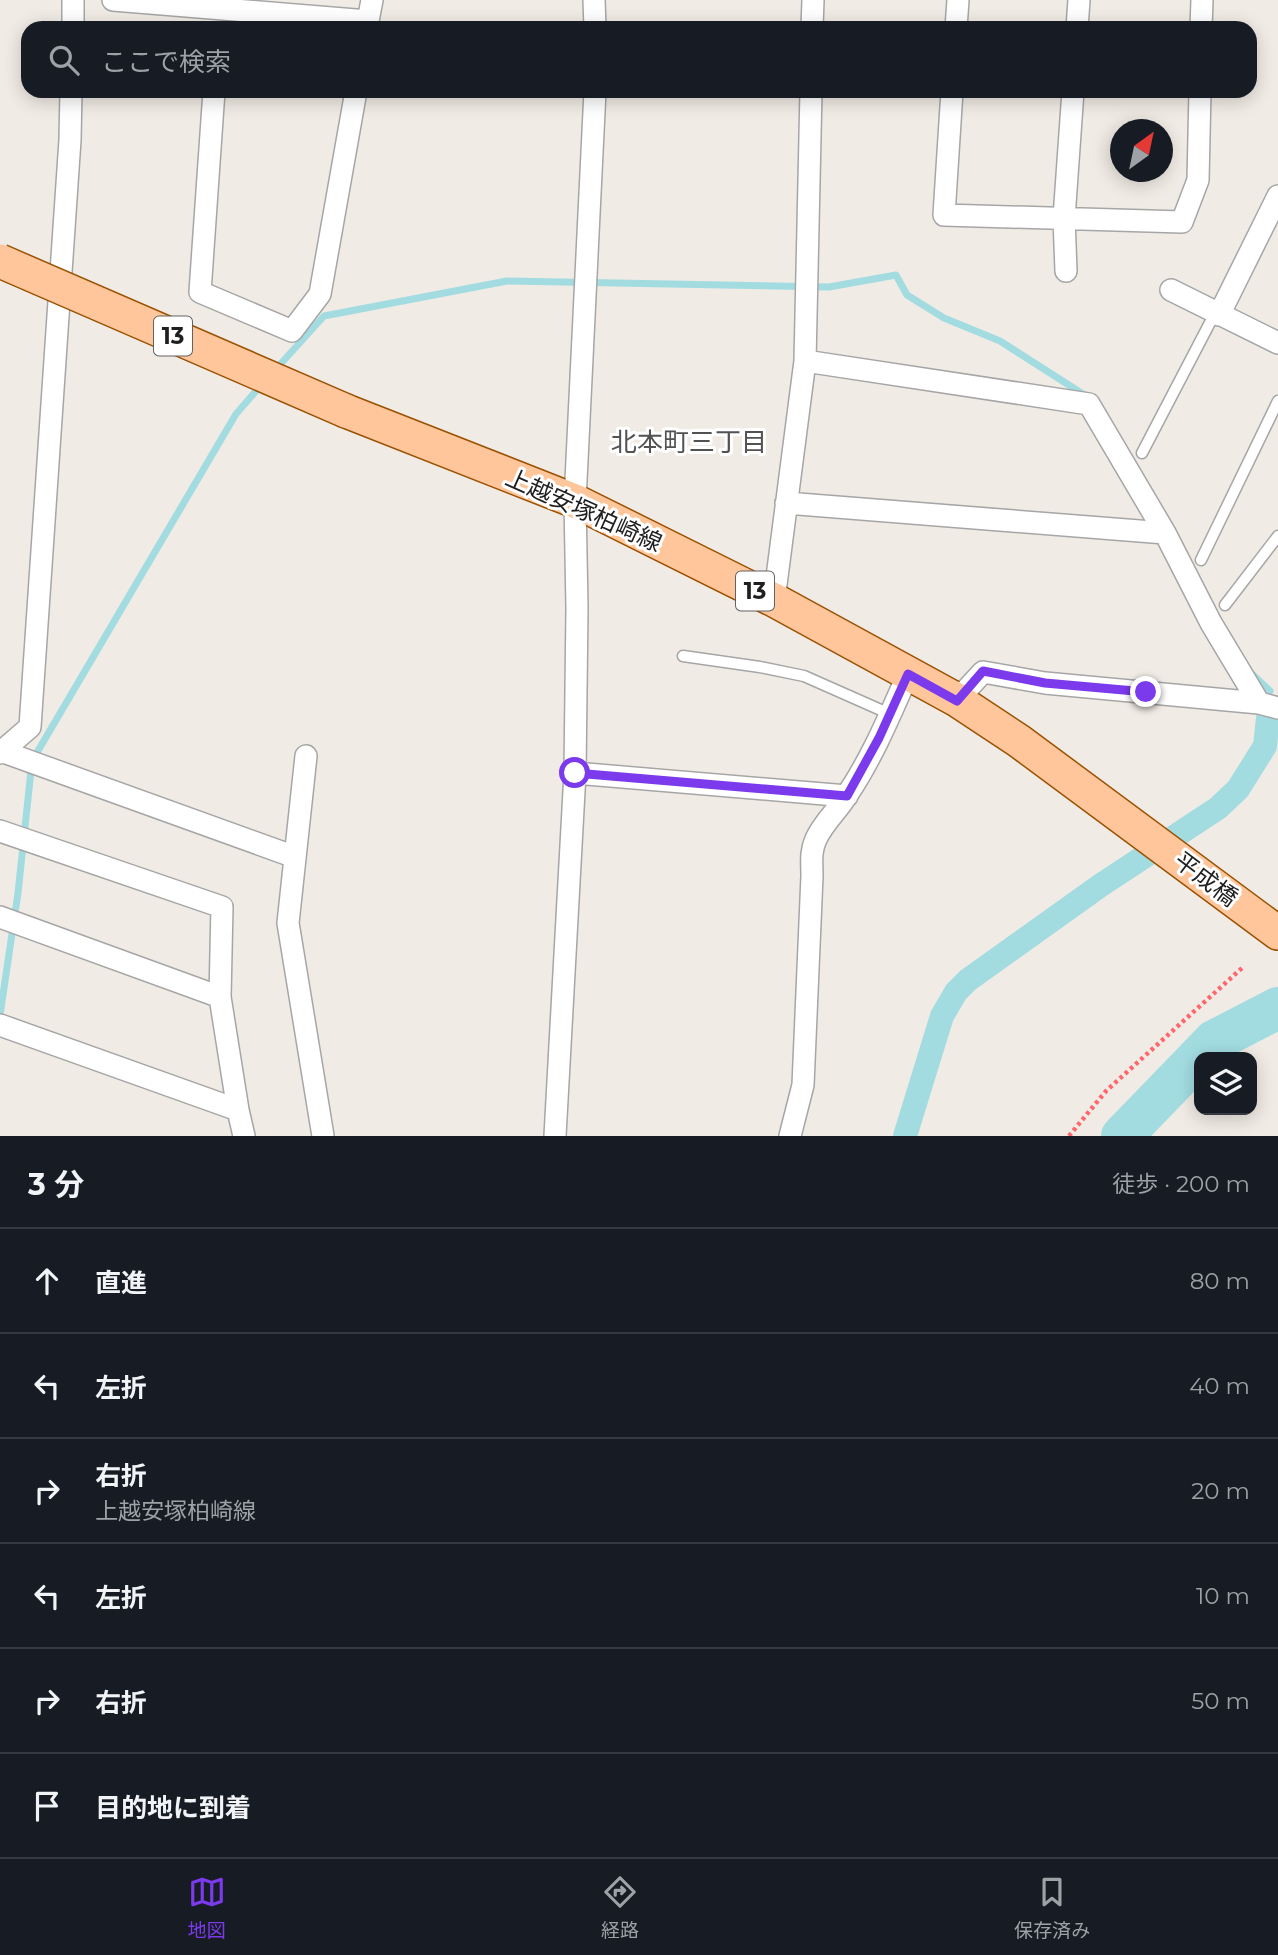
<!DOCTYPE html>
<html lang="ja">
<meta charset="utf-8">
<style>
body{margin:0;font-family:Montserrat,"Noto Sans JP",sans-serif;background:#242831;color:#f1f3f6}
.controls{position:absolute;right:21px;bottom:21px;display:grid;overflow:hidden;border-radius:14px;box-shadow:0 4px 18px #0003}
.controls button{width:63px;height:63px;display:grid;place-items:center;padding:0;border:0;border-bottom:2px solid #363941;background:#171b24;color:#f1f3f6;font:35px sans-serif}
.compass{position:absolute;left:1110px;top:119px;width:63px;height:63px;border-radius:50%;background:#171b24;box-shadow:0 4px 18px #0003;rotate:33deg}
.stop{position:absolute;width:21px;height:21px;margin:-16px;border:5px solid #7c3aed;border-radius:50%;background:#fff}
.stop.end{background:#7c3aed;border-color:#fff;box-shadow:0 2px 7px #0008}
.list{margin:0;padding:0;list-style:none}
h2{display:flex;justify-content:space-between;align-items:center;height:91px;margin:0;padding:0 28px;font-size:30px}
h2 small{font-size:23px;font-weight:400;color:#9ea1a6}
.list li{display:grid;grid-template-columns:46px 1fr auto;gap:21px;align-items:center;box-sizing:border-box;height:105px;padding:0 28px;border-top:2px solid #363941}
.list b{display:block;font-size:26px;white-space:nowrap}
.list p{margin:0;font-size:23px;white-space:nowrap;color:#9ea1a6}
.list em{font-size:23px;font-style:normal;color:#9ea1a6}
.icon{flex:none;width:38px;height:38px;fill:none;stroke:currentColor;stroke-width:2;stroke-linecap:round;stroke-linejoin:round}
.map{position:relative;flex:none;width:1278px;height:1136px;overflow:hidden}
.search{position:absolute;background:#171b24;box-shadow:0 4px 18px #0003;left:21px;right:21px;top:21px;height:77px;display:flex;align-items:center;gap:18px;box-sizing:border-box;padding:0 24px;border-radius:21px;color:#9ea1a6;font-size:26px}
.sheet{height:721px;background:#171b24}
nav{display:flex;justify-content:space-around;align-items:center;box-sizing:border-box;height:98px;border-top:2px solid #363941;background:#171b24;font-size:19px;color:#9ea1a6}
nav a{display:grid;justify-items:center;gap:4px}
nav .on{color:#7c3aed}
.map>svg:first-child{display:block}
</style>
<div class="map">
<svg width="1278" height="1136" viewBox="0 0 1278 1136">
<rect width="100%" height="100%" fill="#f1ebe5"/>
<g fill="none" stroke-linecap="round" stroke-linejoin="round">
<!-- stream -->
<path stroke="#a2dce1" stroke-width="7" d="M276,369L324,316L507,281L829,287L896,275L907,295L944,318L1000,341L1086,396
M1250,672L1270,691
M0,1015L18,893L32,761L236,414L263,383"/>
<!-- canal -->
<path stroke="#a2dce1" stroke-width="24" d="M905,1136L942,1016L956,992L968,980L1101,885L1218,808L1238,789L1265,746L1268,718"/>
<!-- river -->
<path stroke="#a2dce1" stroke-width="42" d="M1122,1136L1214,1041L1278,1008"/>
<defs>
<path id="service" d="M1142,453L1215,313
M1201,560L1278,401
M1225,605L1278,536
M683,656L760,667L804,676L890,714"/>
<path id="minor" d="M113,0L368,21L372,0
M594,0L595,28
M73,28V0
M812,28L813,0
M956,28L958,0
M1077,28L1079,0
M1201,28L1202,0
M214,91L200,292L292,331L320,294L356,91
M952,91L944,215L1182,222L1198,180L1200,91
M1066,271L1064,218L1073,91
M1171,290L1278,343
M1219,315L1278,196
M805,361L1089,404L1165,533L1211,623L1259,703
M786,503L1165,533
M774,600L805,361L811,91
M957,700L983,672L1045,683L1259,703L1278,708
M1,751L295,857
M0,753L30,727L70,140L71,91
M306,756L288,923L323,1136
M575,773L847,796
M0,831L222,907L220,997L238,1110
M0,917L220,997
M0,1025L238,1110L244,1136
M555,1136L575,773L577,608L575,501L595,91
M790,1136L803,1085L812,876C812,863 810,852 816,839C823,823 838,810 847,795C872,758 890,715 908,674"/>
<path id="primary" d="M346,411L575,501L774,600L957,700L1019,741L1278,933"/>
</defs>
<!-- service casing -->
<use href="#service" stroke="#a6a6a6" stroke-width="13"/>
<!-- minor casing -->
<use href="#minor" stroke="#a6a6a6" stroke-width="24"/>
<!-- primary casing -->
<use href="#primary" stroke="#9a5100" stroke-width="36"/>
<!-- path -->
<path stroke="#ff676d" stroke-width="4.5" stroke-dasharray="3.5 3.5" stroke-linecap="butt" d="M1069,1136L1106,1091L1242,968"/>
<!-- service -->
<use href="#service" stroke="#fff" stroke-width="10"/>
<!-- minor -->
<use href="#minor" stroke="#fff" stroke-width="21"/>
<!-- primary -->
<use href="#primary" stroke="#ffc59b" stroke-width="33"/>
<defs>
<path id="primary-bridge" d="M0,261L346,411"/>
</defs>
<!-- primary-bridge casing -->
<use href="#primary-bridge" stroke="#9a5100" stroke-width="36" stroke-linecap="butt"/>
<!-- primary-bridge -->
<use href="#primary-bridge" stroke="#ffc59b" stroke-width="33"/>
</g>
<g fill="none" stroke-linecap="round" stroke-linejoin="round">
<!-- route -->
<path stroke="#7c3aed" stroke-width="9" d="M575,773L847,796L879,738L908,674L957,701L983,671L1045,683L1146,692"/>
</g>
<g text-anchor="middle" dominant-baseline="central" stroke-width="6" stroke-linejoin="round" paint-order="stroke">
<!-- shield labels -->
<g fill="#fff" stroke="#626262" stroke-width="2">
<rect x="154" y="316.5" width="38" height="39" rx="5"/>
<rect x="736" y="571.5" width="38" height="39" rx="5"/>
</g>
<g font-size="23" font-weight="bold" fill="#1f1f1f">
<text x="173" y="336">13</text>
<text x="755" y="591">13</text>
</g>
<!-- street labels -->
<g font-size="24" fill="#1f1f1f" stroke="#fff">
<text transform="translate(584 510) rotate(24)">上越安塚柏崎線</text>
<text transform="translate(1206 879) rotate(37)">平成橋</text>
</g>
<!-- neighbourhood labels -->
<g font-size="26" fill="#525252" stroke="#fff">
<text x="689" y="442">北本町三丁目</text>
</g>
</g>
</svg>
<div class="controls">
<button><svg class="icon" aria-label="layers" viewBox="0 0 24 24"><path d="M12 4l9 5-9 5-9-5zM3 14l9 5 9-5"/></svg></button>
</div>
<svg class="compass" viewBox="-18 -18 36 36"><path d="M0-13l5 13h-10z" fill="#e53935"/><path d="M0 13l5-13h-10z" fill="#9ea1a6"/></svg>
<div class="stop" style="left:575px;top:773px"></div>
<div class="stop end" style="left:1146px;top:692px"></div>
<div class="search"><svg class="icon" aria-label="search" viewBox="0 0 24 24"><circle cx="10" cy="10" r="6"/><path d="M15 15l6 6"/></svg>ここで検索</div>
</div>
<section class="sheet">
<h2>3 分<small>徒歩 · 200 m</small></h2>
<ul class="list">
<li><svg class="icon" aria-label="ahead" viewBox="0 0 24 24"><path d="M12 20V5M6 11l6-6 6 6"/></svg><div><b>直進</b></div><em>80 m</em></li>
<li><svg class="icon" aria-label="left" viewBox="0 0 24 24"><path d="M17 20v-9H6M10 6l-5 5 5 5"/></svg><div><b>左折</b></div><em>40 m</em></li>
<li><svg class="icon" aria-label="right" viewBox="0 0 24 24"><path d="M7 20v-9h11M14 6l5 5-5 5"/></svg><div><b>右折</b><p>上越安塚柏崎線</p></div><em>20 m</em></li>
<li><svg class="icon" aria-label="left" viewBox="0 0 24 24"><path d="M17 20v-9H6M10 6l-5 5 5 5"/></svg><div><b>左折</b></div><em>10 m</em></li>
<li><svg class="icon" aria-label="right" viewBox="0 0 24 24"><path d="M7 20v-9h11M14 6l5 5-5 5"/></svg><div><b>右折</b></div><em>50 m</em></li>
<li><svg class="icon" aria-label="arrive" viewBox="0 0 24 24"><path d="M6 21V4h12l-3 4 3 4H6"/></svg><div><b>目的地に到着</b></div></li>
</ul>
</section>
<nav>
<a class="on"><svg class="icon" aria-label="map" viewBox="0 0 24 24"><path d="M3 6l6-2 6 2 6-2v14l-6 2-6-2-6 2zM9 4v14M15 6v14"/></svg>地図</a>
<a><svg class="icon" aria-label="directions" viewBox="0 0 24 24"><path d="M12 3l9 9-9 9-9-9zM9 14v-3h6M13 9l2 2-2 2"/></svg>経路</a>
<a><svg class="icon" aria-label="saved" viewBox="0 0 24 24"><path d="M7 4h10v16l-5-4-5 4z"/></svg>保存済み</a>
</nav>
